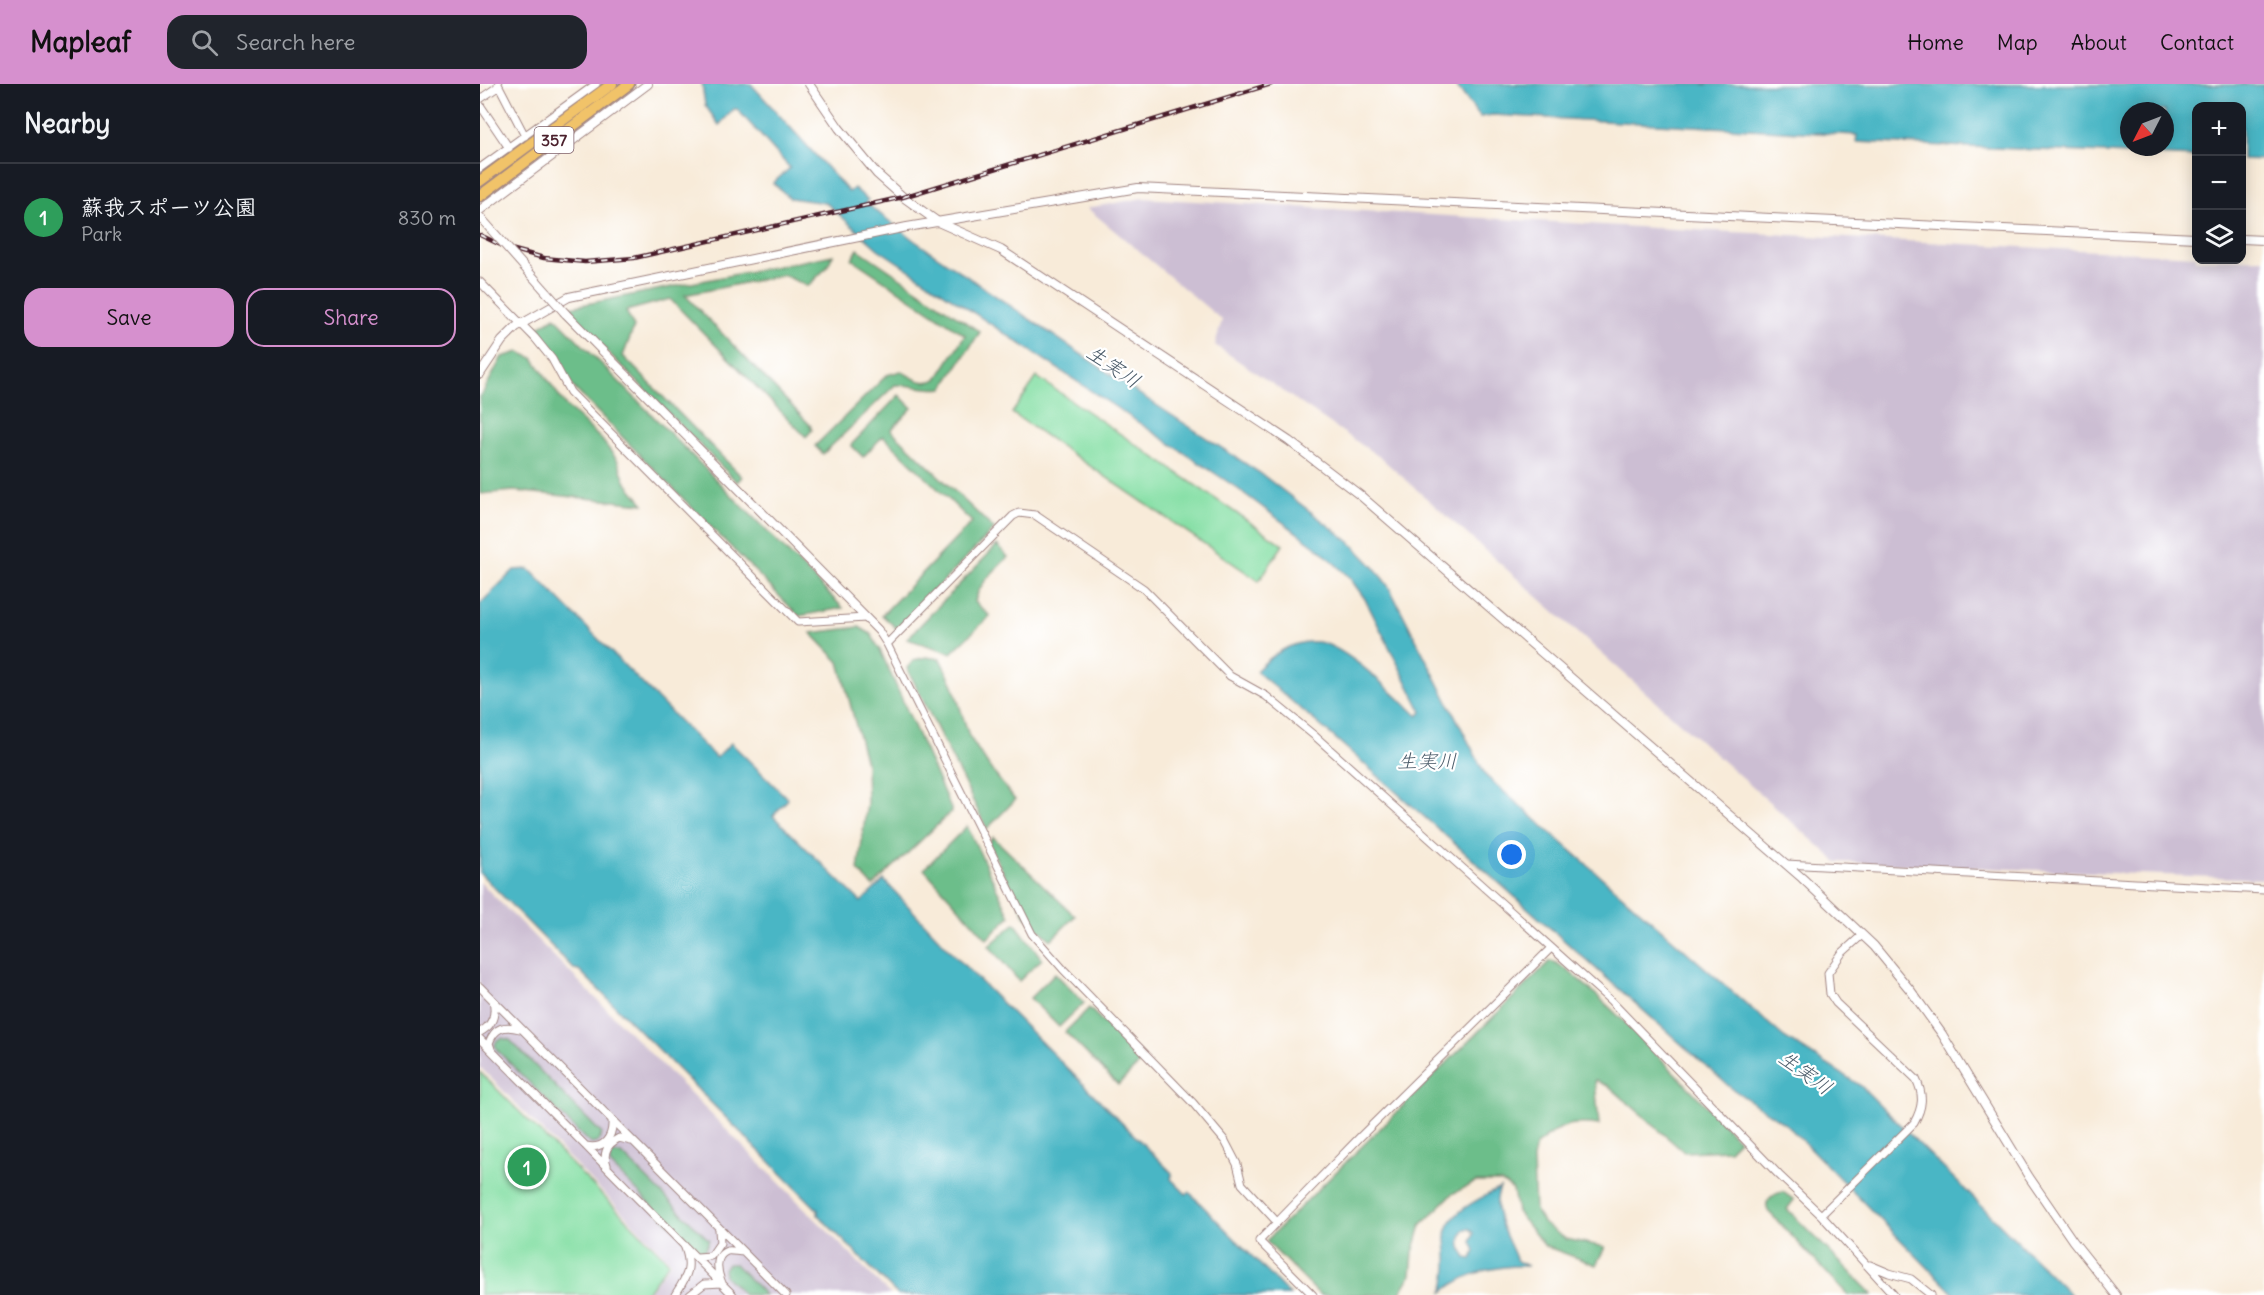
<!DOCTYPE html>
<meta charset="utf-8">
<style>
body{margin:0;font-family:Delius,"Klee One",sans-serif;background:#20242c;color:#f1f3f6}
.controls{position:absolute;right:18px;top:18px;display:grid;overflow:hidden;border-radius:12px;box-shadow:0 3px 15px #0003}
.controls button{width:54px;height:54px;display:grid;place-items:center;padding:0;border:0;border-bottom:2px solid #363941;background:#171b24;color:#f1f3f6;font:30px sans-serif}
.compass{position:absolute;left:1640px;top:18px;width:54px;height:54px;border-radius:50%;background:#171b24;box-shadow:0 3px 15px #0003;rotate:228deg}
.you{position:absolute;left:1032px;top:771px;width:21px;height:21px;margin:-15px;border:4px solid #fff;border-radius:50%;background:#1a73e8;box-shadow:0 0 0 9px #1a73e833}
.badge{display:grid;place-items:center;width:39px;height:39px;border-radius:50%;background:#d690ce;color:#fff;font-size:20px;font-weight:700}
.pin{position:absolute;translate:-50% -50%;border:3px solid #fff;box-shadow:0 2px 6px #0006}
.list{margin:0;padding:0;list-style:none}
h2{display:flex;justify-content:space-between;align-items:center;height:78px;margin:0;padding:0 24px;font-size:26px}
h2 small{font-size:20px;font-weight:400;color:#9ea1a6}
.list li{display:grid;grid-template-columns:39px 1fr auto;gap:18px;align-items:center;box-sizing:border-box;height:108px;padding:0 24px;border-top:2px solid #363941}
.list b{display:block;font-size:22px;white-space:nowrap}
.list p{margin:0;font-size:20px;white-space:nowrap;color:#9ea1a6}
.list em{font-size:20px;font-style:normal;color:#9ea1a6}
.actions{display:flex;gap:12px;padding:18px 24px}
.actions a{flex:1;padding:14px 0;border:2px solid #d690ce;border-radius:18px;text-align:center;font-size:21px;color:#d690ce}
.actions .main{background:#d690ce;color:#111}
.icon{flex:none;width:33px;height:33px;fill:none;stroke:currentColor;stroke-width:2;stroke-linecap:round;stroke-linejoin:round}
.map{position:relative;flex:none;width:1784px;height:1211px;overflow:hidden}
header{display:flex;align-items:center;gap:36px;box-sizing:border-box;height:84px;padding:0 30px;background:#d690ce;color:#111}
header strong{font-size:28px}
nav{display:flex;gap:33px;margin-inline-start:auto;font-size:21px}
.search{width:420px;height:54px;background:#20242c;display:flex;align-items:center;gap:15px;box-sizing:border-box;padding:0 21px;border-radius:18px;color:#9ea1a6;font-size:22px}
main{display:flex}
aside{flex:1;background:#171b24}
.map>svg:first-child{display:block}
</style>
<header>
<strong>Mapleaf</strong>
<div class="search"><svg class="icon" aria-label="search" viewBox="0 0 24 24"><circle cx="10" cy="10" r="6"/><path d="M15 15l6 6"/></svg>Search here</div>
<nav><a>Home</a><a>Map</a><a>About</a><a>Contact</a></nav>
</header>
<main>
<aside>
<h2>Nearby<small></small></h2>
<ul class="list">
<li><span class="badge" style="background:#2e9e5b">1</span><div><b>蘇我スポーツ公園</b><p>Park</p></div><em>830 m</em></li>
</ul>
<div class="actions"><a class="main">Save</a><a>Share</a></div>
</aside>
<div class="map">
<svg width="1784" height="1211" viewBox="0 0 1784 1211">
<rect width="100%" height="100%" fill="#fff"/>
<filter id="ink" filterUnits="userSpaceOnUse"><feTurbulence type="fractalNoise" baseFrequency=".0167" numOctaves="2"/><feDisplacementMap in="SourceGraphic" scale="12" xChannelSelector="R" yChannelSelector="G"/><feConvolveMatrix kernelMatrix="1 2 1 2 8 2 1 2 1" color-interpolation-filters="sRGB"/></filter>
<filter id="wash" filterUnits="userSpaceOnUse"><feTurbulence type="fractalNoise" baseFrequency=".008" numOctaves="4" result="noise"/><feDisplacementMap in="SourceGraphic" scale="24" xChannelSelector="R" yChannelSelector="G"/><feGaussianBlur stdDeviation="1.35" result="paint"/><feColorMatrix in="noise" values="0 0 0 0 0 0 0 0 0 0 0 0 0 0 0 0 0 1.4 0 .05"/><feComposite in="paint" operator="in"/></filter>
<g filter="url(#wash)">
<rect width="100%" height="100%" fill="#f8ebd9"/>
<!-- industrial -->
<path fill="#ccbed3" d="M663,114L1175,144L1716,172V176L1784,175V795L1357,778L901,374L735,261L742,236L607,124Z
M0,798L411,1211H166L191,1178L0,983Z"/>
<!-- green -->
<path fill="#85dfa5" stroke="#687f68" stroke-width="1.5" d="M557,293L803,461L779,497L532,329Z
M0,988L189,1178L165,1211H0Z"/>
<!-- forest -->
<path fill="#6cbe8a" stroke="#5b6e5a" stroke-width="1.5" d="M378,165L500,248L463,304C448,307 431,300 415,301L343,370L335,362L407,291L421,287C433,294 443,302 457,295L485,251L372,175Z
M353,171L347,183L328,202L303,191L205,211L330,341L332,346L326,353L190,215L146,227L154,243L143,272L262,393L257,398L87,227L91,223Z
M75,233L363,524L319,532L91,301L79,276L54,246Z
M39,268L53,274L86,322L122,356L138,377L145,397L164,420L34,407L0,410V314L22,273Z
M419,311L432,324L411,346L514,445L417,545L402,531L492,438L403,352L383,373L371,361Z
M517,461L528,473C515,487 499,498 495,518L510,532L471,569L427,555Z
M379,543L391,550L401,568L472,727L393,802L378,786L387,719L386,679L359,578L331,549Z
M446,573L460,575L473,601L489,652L510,684L535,716L507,745L427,584L434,576Z
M487,742L530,832L507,855L444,785Z
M513,753L595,832L571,856L552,839L545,831L508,759Z
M535,839L562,875L539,897L509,862Z
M1070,877C1095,879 1232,1029 1259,1056L1249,1066L1204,1068L1130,1003L1115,996L1119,1041C1086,1037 1081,1042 1056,1061L1053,1075L1055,1126L1064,1140L1086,1155L1125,1163L1116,1181L1065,1162L1037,1128L1033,1106L1021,1098H996L972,1110L941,1141L933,1169L931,1191L919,1211H840L786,1157Z
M575,889L604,919L579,943L550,914Z
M609,924L662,977L638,1001L585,948Z
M22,954L30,956L122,1050L118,1058L112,1060L106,1056L17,966L15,961L17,956Z
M133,1070H142L229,1156L225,1166L220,1167L214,1164L130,1080V1074Z
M1303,1108L1314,1116L1307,1125L1393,1211H1368L1288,1127C1283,1116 1293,1110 1303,1108Z
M248,1180H255L285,1211H264L245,1192L244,1185Z"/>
<!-- water -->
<path fill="#4ab6c5" stroke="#4a6a78" stroke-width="1.5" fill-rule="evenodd" d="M222,0H271L369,108L374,104L388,116L386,119L435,157L661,311L780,389L870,458L894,483L909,503L1006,692L1304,953L1381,1002L1591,1211H1475L1308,1042L1251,1004L855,654L776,587C792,571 812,556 837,558C865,560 916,613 938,632L942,628L885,515L869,493L839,465L754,402L398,165L346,119L310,114L293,99L310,84L257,25H254L239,41L225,21Z
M975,0L1784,1V76L1762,75V22H1716V73L1376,58L1377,51L1013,31L1000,33ZM1649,27H1685V63H1649Z
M49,485L236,674L251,659L308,715L293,732L381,818L404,796L474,871L692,1089L691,1095L706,1110L709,1108L810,1211H418L338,1131V1126L99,886L94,885L0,789V520L34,486Z
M1020,1104C1009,1129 1029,1154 1037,1177L1048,1182C1019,1181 986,1188 963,1208C968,1190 968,1175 966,1157C963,1129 1000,1115 1020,1104ZM985,1145H990L994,1149L991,1158L995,1167L992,1175L986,1174C980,1165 978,1154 985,1145Z"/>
</g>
<g filter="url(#ink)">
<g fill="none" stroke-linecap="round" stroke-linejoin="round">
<defs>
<path id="minor" d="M18,0L45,52
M0,15L19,2
M0,21L29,64
M0,84L116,0
M0,198L55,254L72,275L90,308L318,538L386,534
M398,546L407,560L552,850L583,885L713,1019L745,1057L757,1080L762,1100L796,1137
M407,560L533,432L539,429L555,431L664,505L750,592L786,612L836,653L1131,917L1299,1091L1341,1131L1414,1211
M1306,780L1784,806
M0,903L306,1211
M0,948C14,941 16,929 13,916
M0,955L253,1211
M11,965L9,959C15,943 24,941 40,945
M106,1062C124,1066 133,1053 132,1037
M127,1081C122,1068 128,1060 139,1054L151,1057
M1341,1131L1434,1039C1443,1023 1444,1011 1436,995L1356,919L1350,910L1348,889L1362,869L1382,851
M217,1173L231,1172L240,1159L239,1146
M1390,1181L1409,1189L1431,1195L1451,1211
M195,1211C207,1192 213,1184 204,1161
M210,1211L224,1200L242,1199C238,1190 233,1172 247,1167C251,1166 258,1168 263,1168
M833,1211L779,1157L881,1052L1070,865"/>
<path id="tertiary" d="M329,0L359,44L397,90L423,113L458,138L521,166L809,357L881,412L1322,794L1394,862L1431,907L1462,950L1549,1093L1593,1157L1636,1211
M0,126L168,0
M1762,155L1784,156
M85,229L398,546
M0,290L22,257L36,243L89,213L427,143L658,104L1716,154"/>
<path id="trunk" d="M0,97L132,0
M0,112L149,0"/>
</defs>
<!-- minor casing -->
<use href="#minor" stroke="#a18582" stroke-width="9"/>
<!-- tertiary casing -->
<use href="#tertiary" stroke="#a18582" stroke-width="10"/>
<!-- trunk casing -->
<use href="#trunk" stroke="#a18582" stroke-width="13"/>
<!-- minor -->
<use href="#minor" stroke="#fff" stroke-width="7"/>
<!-- tertiary -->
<use href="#tertiary" stroke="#fff" stroke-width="8"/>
<!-- trunk -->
<use href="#trunk" stroke="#f1c369" stroke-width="10"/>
<defs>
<path id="rail" d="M0,151L27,164L64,174L105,178L154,174L423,113L791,0"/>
</defs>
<!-- rail casing -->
<use href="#rail" stroke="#4a1f2b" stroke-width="4.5"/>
<!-- rail -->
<use href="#rail" stroke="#fff" stroke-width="2" stroke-dasharray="7" stroke-linecap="butt"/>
<defs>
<path id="tertiary-bridge" d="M0,133L85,229"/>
</defs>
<!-- tertiary-bridge casing -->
<use href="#tertiary-bridge" stroke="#a18582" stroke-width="10" stroke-linecap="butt"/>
<!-- tertiary-bridge -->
<use href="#tertiary-bridge" stroke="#fff" stroke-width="8"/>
</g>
</g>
<g text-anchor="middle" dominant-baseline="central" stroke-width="4.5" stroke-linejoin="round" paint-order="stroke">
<!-- shield labels -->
<rect fill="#fff" stroke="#80626b" stroke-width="1.5" x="54.5" y="43" width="39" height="26" rx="4.5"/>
<g font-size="16" font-weight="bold" fill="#4a1f2b">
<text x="74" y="56">357</text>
</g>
<!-- water labels -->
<g font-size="20" font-style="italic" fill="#4a5b69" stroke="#fff">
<text transform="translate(634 282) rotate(34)">生実川</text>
<text x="947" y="676">生実川</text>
<text transform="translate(1326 988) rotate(36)">生実川</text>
</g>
</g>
</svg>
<div class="controls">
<button>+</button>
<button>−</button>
<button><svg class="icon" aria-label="layers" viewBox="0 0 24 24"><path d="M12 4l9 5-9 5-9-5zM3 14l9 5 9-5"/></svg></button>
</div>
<svg class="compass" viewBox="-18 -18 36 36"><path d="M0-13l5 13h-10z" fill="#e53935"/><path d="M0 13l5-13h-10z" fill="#9ea1a6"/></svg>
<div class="you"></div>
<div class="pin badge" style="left:47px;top:1083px;background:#2e9e5b">1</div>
</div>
</main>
